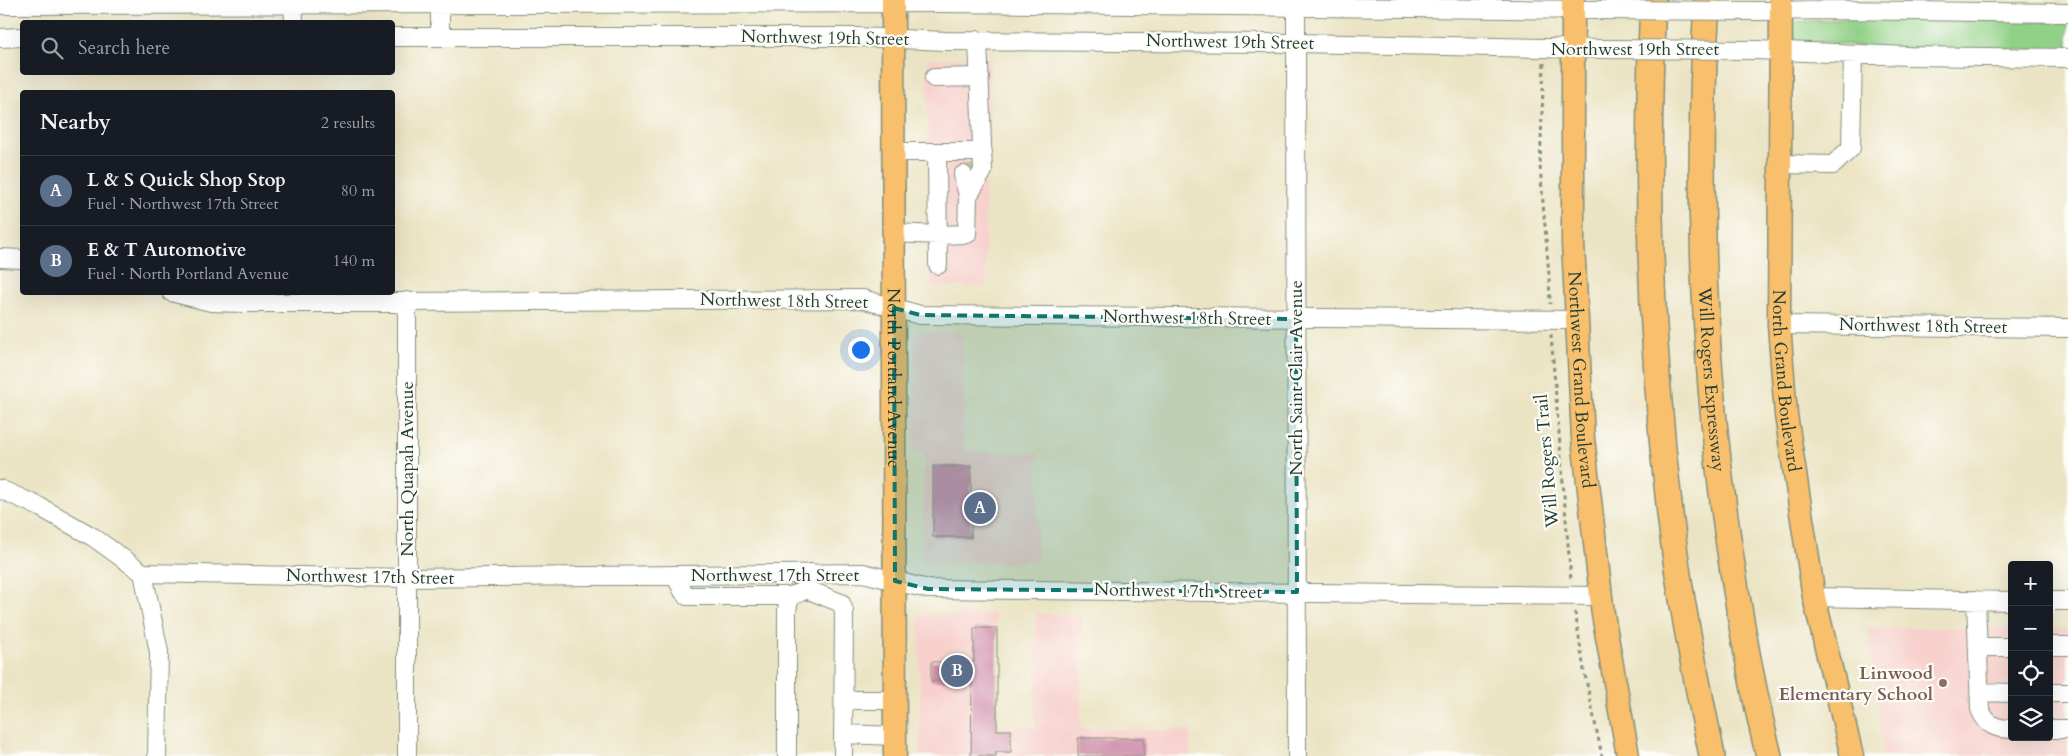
<!DOCTYPE html>
<meta charset="utf-8">
<style>
body{margin:0;font-family:Cardo,serif;background:#20242c;color:#f1f3f6}
.controls{position:absolute;right:15px;bottom:15px;display:grid;overflow:hidden;border-radius:5px;box-shadow:0 5px 20px #0002}
.controls button{width:45px;height:45px;display:grid;place-items:center;padding:0;border:0;border-bottom:1px solid #363941;background:#171b24;color:#f1f3f6;font:25px sans-serif}
.you{position:absolute;left:860px;top:349px;width:18px;height:18px;margin:-12px;border:4px solid #fff;border-radius:50%;background:#1a73e8;box-shadow:0 0 0 8px #1a73e833}
.badge{display:grid;place-items:center;width:32px;height:32px;border-radius:50%;background:#8c9099;color:#fff;font-size:16px;font-weight:700}
.pin{position:absolute;translate:-50% -50%;border:2px solid #fff;box-shadow:0 1px 5px #0006}
.list{margin:0;padding:0;list-style:none}
h2{display:flex;justify-content:space-between;align-items:center;height:65px;margin:0;padding:0 20px;font-size:21px}
h2 small{font-size:16px;font-weight:400;color:#9ea1a6}
.list li{display:grid;grid-template-columns:32px 1fr auto;gap:15px;align-items:center;box-sizing:border-box;height:70px;padding:0 20px;border-top:1px solid #363941}
.list b{display:block;font-size:19px;white-space:nowrap}
.list p{margin:0;font-size:16px;white-space:nowrap;color:#9ea1a6}
.list em{font-size:16px;font-style:normal;color:#9ea1a6}
.icon{flex:none;width:28px;height:28px;fill:none;stroke:currentColor;stroke-width:2;stroke-linecap:round;stroke-linejoin:round}
.map{position:relative;flex:none;width:2068px;height:756px;overflow:hidden}
.search{position:absolute;background:#171b24;box-shadow:0 5px 20px #0002;left:20px;top:20px;width:375px;height:55px;display:flex;align-items:center;gap:12px;box-sizing:border-box;padding:0 18px;border-radius:5px;color:#9ea1a6;font-size:19px}
.panel{position:absolute;background:#171b24;box-shadow:0 5px 20px #0002;left:20px;top:90px;width:375px;height:205px;border-radius:5px}
.map>svg:first-child{display:block}
</style>
<div class="map">
<svg width="2068" height="756" viewBox="0 0 2068 756">
<rect width="100%" height="100%" fill="#fdfcf7"/>
<filter id="ink" filterUnits="userSpaceOnUse"><feTurbulence type="fractalNoise" baseFrequency=".02" numOctaves="2"/><feDisplacementMap in="SourceGraphic" scale="10" xChannelSelector="R" yChannelSelector="G"/><feConvolveMatrix kernelMatrix="1 2 1 2 8 2 1 2 1" color-interpolation-filters="sRGB"/></filter>
<filter id="wash" filterUnits="userSpaceOnUse"><feTurbulence type="fractalNoise" baseFrequency=".0096" numOctaves="4" result="noise"/><feDisplacementMap in="SourceGraphic" scale="20" xChannelSelector="R" yChannelSelector="G"/><feGaussianBlur stdDeviation="1.12" result="paint"/><feColorMatrix in="noise" values="0 0 0 0 0 0 0 0 0 0 0 0 0 0 0 0 0 1.4 0 .05"/><feComposite in="paint" operator="in"/></filter>
<g filter="url(#wash)">
<rect width="100%" height="100%" fill="#ebe4c4"/>
<!-- built -->
<path fill="#f7d0cc" d="M927,58H990L989,176H985L986,287H931Z
M914,332H963L964,451L1038,453L1037,562L922,564L924,452L914,451Z
M995,614L996,727H1035L1036,614L1082,615L1081,729L1190,730V756H920L919,615Z
M1868,628H2012V737H2049V628H2068V756H1884Z"/>
<!-- green -->
<path fill="#91d187" stroke="#58875e" d="M1874,18L2068,22V50L1875,48L1827,42L1795,41L1793,38L1795,22Z"/>
<g id="blocks">
<!-- building -->
<path fill="#d191ae" d="M933,466H971V537H933Z
M974,628H997V730H1011V752H996V756H971L972,681H931V662H974Z
M1078,738H1144V756H1078Z"/>
</g>
</g>
<g filter="url(#ink)">
<use href="#blocks" fill-opacity="0" stroke="#85907c" stroke-width="1"/>
<g fill="none" stroke-linecap="round" stroke-linejoin="round">
<!-- minor-tunnel -->
<path stroke="#c2c3a7" stroke-width="18" stroke-dasharray="18 9" stroke-linecap="butt" d="M974,164V175"/>
<defs>
<path id="minor" d="M293,0L294,22
M440,0V37
M1296,0L1297,756
M0,5L942,3L1599,10
M1758,11L1837,10L2068,13
M392,37H857L945,41L1296,43L1597,49
M0,38L22,37
M1756,50L1909,56L2068,58
M934,78L980,77
M894,152H983
M937,153L938,265
M1780,164L1833,165L1851,148L1853,54
M968,196L983,171L978,40
M894,233L938,235L967,234L968,196L963,175
M0,258L22,259
M171,292L211,302L242,303L862,299L920,315L1577,320
M407,301V756
M1779,325L2068,328
M0,489L40,507L93,537L143,573L407,578L863,573L928,589L1601,596
M143,573L159,652L157,756
M675,575L683,591L687,596H790
M806,589L841,603L844,611L843,756
M1814,597L2012,601
M1976,600L1980,709C1986,725 1996,729 2012,729
M2049,601H2068
M2049,646H2068
M1978,647H2012
M1979,692L2012,693
M2049,693H2068
M844,700H895
M2049,729H2068
M843,734L895,736
M787,756V610L790,596L799,593L806,589L810,573"/>
<g id="major">
<path id="s1" d="M893,0L895,756"/>
<path id="s2" d="M1573,0V243L1583,438L1603,614L1628,756"/>
<path id="s3" d="M1781,0L1779,325L1786,415L1814,597L1852,756"/>
</g>
<g id="highway">
<path d="M1653,0C1645,177 1650,354 1672,530C1681,606 1697,681 1712,756"/>
<path id="s4" d="M1707,0C1696,189 1703,378 1732,565C1742,629 1753,693 1769,756"/>
</g>
</defs>
<!-- minor casing -->
<use href="#minor" stroke="#85907c" stroke-width="20"/>
<!-- major casing -->
<use href="#major" stroke="#85907c" stroke-width="25"/>
<!-- highway casing -->
<use href="#highway" stroke="#85907c" stroke-width="28"/>
<!-- path -->
<path stroke="#85907c" stroke-width="3" stroke-dasharray="4 4" stroke-linecap="butt" d="M1544,63L1540,166L1549,275L1550,304
M1551,335L1571,581
M1575,612L1584,670L1602,756"/>
<!-- minor -->
<use href="#minor" stroke="#fff" stroke-width="18"/>
<!-- major -->
<use href="#major" stroke="#f8bf6c" stroke-width="22"/>
<!-- highway -->
<use href="#highway" stroke="#f8bf6c" stroke-width="25"/>
<defs>
<path id="minor-bridge" d="M1599,10L1758,11
M1597,49L1756,50"/>
</defs>
<!-- minor-bridge casing -->
<use href="#minor-bridge" stroke="#85907c" stroke-width="20" stroke-linecap="butt"/>
<!-- minor-bridge -->
<use href="#minor-bridge" stroke="#fff" stroke-width="18"/>
</g>
</g>
<!-- marked area -->
<path fill="#0f766e" fill-opacity="0.2" stroke="#0f766e" stroke-width="4" stroke-dasharray="10 6" stroke-linejoin="round" d="M894,308L920,315L1296,319L1297,592L928,589L895,581Z"/>
<!-- markers -->
<circle fill="#8d6e63" stroke="#fdfcf7" stroke-width="2" cx="1943" cy="683" r="5"/>
<g text-anchor="middle" dominant-baseline="central" stroke-width="4.5" stroke-linejoin="round" paint-order="stroke">
<!-- street labels -->
<g font-size="18" fill="#1f3d34" stroke="#fdfcf7">
<text transform="translate(825 38) rotate(1)">Northwest 19th Street</text>
<text transform="translate(1230 42) rotate(1)">Northwest 19th Street</text>
<text x="1635" y="49">Northwest 19th Street</text>
<text transform="translate(784 301) rotate(1)">Northwest 18th Street</text>
<text transform="translate(1187 318) rotate(1)">Northwest 18th Street</text>
<text transform="translate(1923 326) rotate(1)">Northwest 18th Street</text>
<text stroke="none"><textPath href="#s1" startOffset="378">North Portland Avenue</textPath></text>
<text transform="translate(1296 378) rotate(-90)">North Saint Clair Avenue</text>
<text stroke="none"><textPath href="#s2" startOffset="380">Northwest Grand Boulevard</textPath></text>
<text stroke="none"><textPath href="#s4" startOffset="380">Will Rogers Expressway</textPath></text>
<text stroke="none"><textPath href="#s3" startOffset="381">North Grand Boulevard</textPath></text>
<text transform="translate(1547 461) rotate(-95)">Will Rogers Trail</text>
<text transform="translate(407 469) rotate(-90)">North Quapah Avenue</text>
<text x="775" y="575">Northwest 17th Street</text>
<text transform="translate(370 577) rotate(1)">Northwest 17th Street</text>
<text transform="translate(1178 591) rotate(1)">Northwest 17th Street</text>
</g>
<!-- education labels -->
<g font-size="18" font-weight="bold" fill="#785e54" stroke="#fdfcf7" text-anchor="end">
<text x="1933" y="673">Linwood<tspan x="1933" dy="21">Elementary School</tspan></text>
</g>
</g>
</svg>
<div class="controls">
<button>+</button>
<button>−</button>
<button><svg class="icon" aria-label="locate" viewBox="0 0 24 24"><circle cx="12" cy="12" r="6"/><path d="M12 2v4M12 18v4M2 12h4M18 12h4"/></svg></button>
<button><svg class="icon" aria-label="layers" viewBox="0 0 24 24"><path d="M12 4l9 5-9 5-9-5zM3 14l9 5 9-5"/></svg></button>
</div>
<div class="you"></div>
<div class="pin badge" style="left:980px;top:508px;background:#5c6f8a">A</div>
<div class="pin badge" style="left:957px;top:671px;background:#5c6f8a">B</div>
<div class="search"><svg class="icon" aria-label="search" viewBox="0 0 24 24"><circle cx="10" cy="10" r="6"/><path d="M15 15l6 6"/></svg>Search here</div>
<section class="panel">
<h2>Nearby<small>2 results</small></h2>
<ul class="list">
<li><span class="badge" style="background:#5c6f8a">A</span><div><b>L &amp; S Quick Shop Stop</b><p>Fuel · Northwest 17th Street</p></div><em>80 m</em></li>
<li><span class="badge" style="background:#5c6f8a">B</span><div><b>E &amp; T Automotive</b><p>Fuel · North Portland Avenue</p></div><em>140 m</em></li>
</ul>
</section>
</div>
